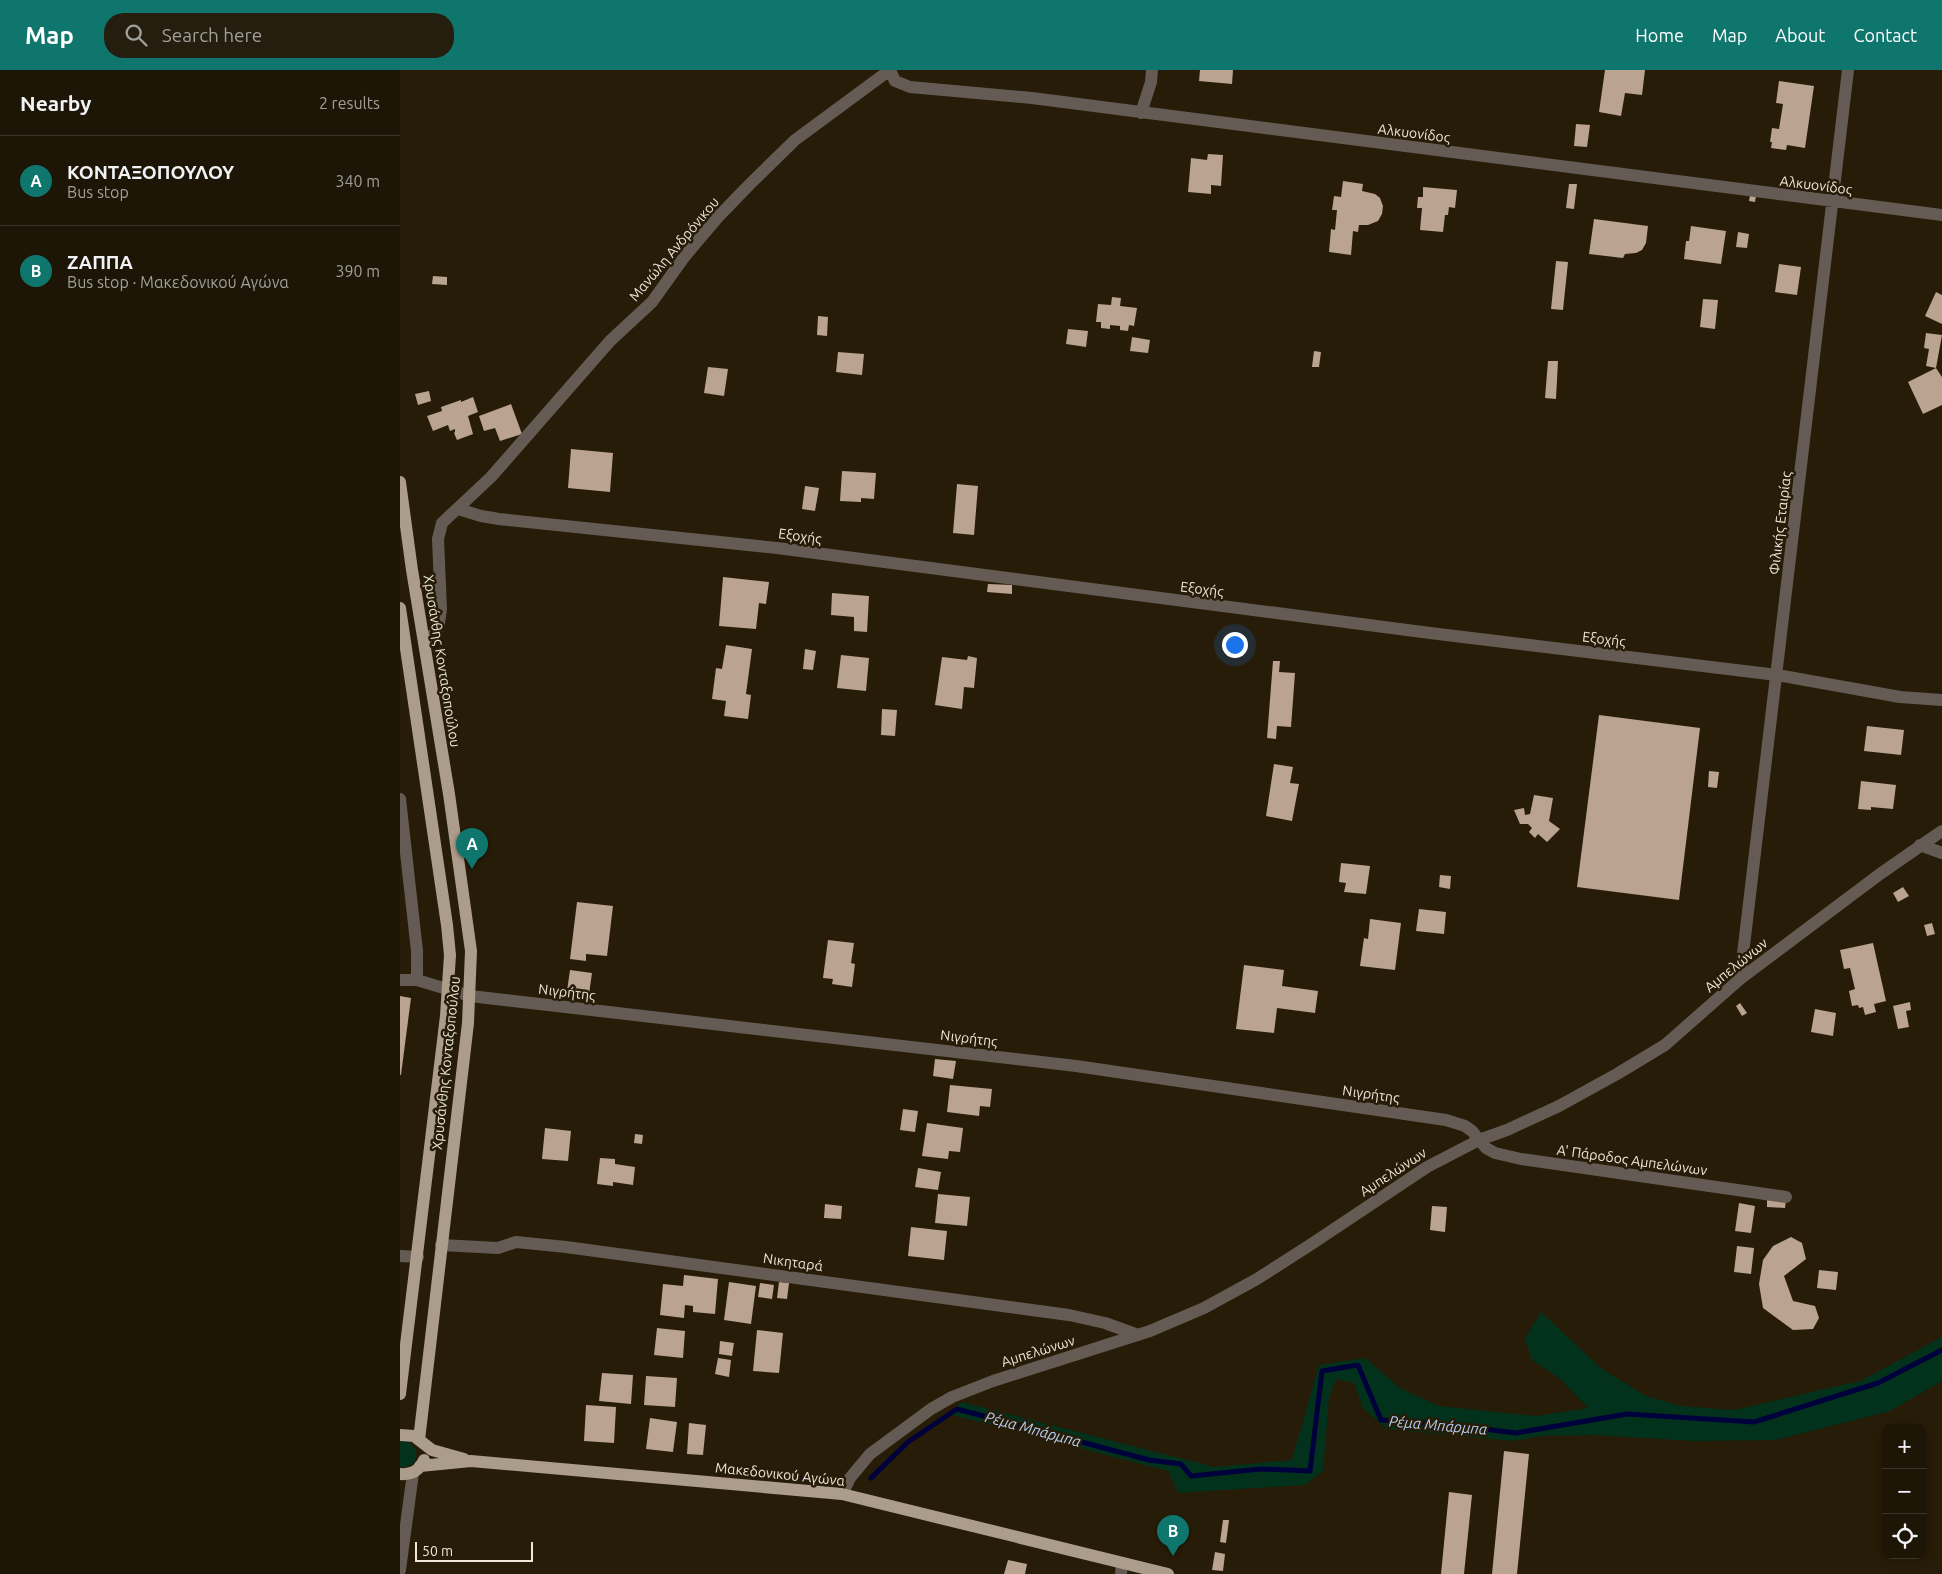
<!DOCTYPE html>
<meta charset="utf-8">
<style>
body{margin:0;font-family:Ubuntu,sans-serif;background:#251e0f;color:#f1f3f6}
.controls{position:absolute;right:15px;bottom:15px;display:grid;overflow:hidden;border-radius:10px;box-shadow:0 2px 8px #0003}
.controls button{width:45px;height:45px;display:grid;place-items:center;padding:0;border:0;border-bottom:1px solid #3b3427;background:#1d1505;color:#f1f3f6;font:25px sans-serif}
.scale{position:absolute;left:15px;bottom:12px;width:118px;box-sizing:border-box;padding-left:5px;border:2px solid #ede6d9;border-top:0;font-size:14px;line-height:18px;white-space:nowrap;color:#ede6d9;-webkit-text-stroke:4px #271c07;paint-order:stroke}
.you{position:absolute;left:834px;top:574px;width:18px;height:18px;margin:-12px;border:4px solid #fff;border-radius:50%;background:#1a73e8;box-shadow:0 0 0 8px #1a73e833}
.badge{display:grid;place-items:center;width:32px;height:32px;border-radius:50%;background:#0f766e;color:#fff;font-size:16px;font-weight:700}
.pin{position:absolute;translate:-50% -41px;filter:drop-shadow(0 1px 2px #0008)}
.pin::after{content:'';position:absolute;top:26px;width:18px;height:15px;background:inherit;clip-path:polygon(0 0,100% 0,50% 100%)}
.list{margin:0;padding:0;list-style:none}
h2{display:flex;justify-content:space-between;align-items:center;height:65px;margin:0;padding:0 20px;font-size:21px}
h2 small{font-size:16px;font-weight:400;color:#a09f9a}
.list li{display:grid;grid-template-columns:32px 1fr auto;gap:15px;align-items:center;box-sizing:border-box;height:90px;padding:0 20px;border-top:1px solid #3b3427}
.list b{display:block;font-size:19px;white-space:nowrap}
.list p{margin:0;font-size:16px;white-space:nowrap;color:#a09f9a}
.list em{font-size:16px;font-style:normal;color:#a09f9a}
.icon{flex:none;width:28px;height:28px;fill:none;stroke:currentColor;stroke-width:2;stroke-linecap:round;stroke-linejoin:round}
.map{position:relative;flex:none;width:1542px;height:1504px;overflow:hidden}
header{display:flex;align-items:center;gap:30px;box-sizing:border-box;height:70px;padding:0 25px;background:#0f766e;color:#fff}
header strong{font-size:24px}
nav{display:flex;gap:28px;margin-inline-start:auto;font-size:18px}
.search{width:350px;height:45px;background:#251e0f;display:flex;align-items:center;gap:12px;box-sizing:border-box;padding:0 18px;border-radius:20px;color:#a09f9a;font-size:19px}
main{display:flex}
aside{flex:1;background:#1d1505}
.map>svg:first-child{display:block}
</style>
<header>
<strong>Map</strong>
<div class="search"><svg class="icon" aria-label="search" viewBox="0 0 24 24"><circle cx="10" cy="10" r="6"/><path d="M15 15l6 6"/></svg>Search here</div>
<nav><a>Home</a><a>Map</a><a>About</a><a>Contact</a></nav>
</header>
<main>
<aside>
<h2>Nearby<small>2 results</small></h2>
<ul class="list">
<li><span class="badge">A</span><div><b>ΚΟΝΤΑΞΟΠΟΥΛΟΥ</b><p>Bus stop</p></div><em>340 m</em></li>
<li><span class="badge">B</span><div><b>ΖΑΠΠΑ</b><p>Bus stop · Μακεδονικού Αγώνα</p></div><em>390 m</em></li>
</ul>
</aside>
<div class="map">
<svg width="1542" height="1504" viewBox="0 0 1542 1504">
<rect width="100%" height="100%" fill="#271c07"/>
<!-- green -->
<path fill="#02321b" d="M1141,1242L1202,1299L1246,1326L1280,1336L1334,1340L1460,1311L1542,1267V1311L1490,1341L1376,1370L1295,1371L1192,1365L1142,1366L1114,1371L986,1359L963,1338L954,1313L936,1309L929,1328L923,1401L905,1415L778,1423L768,1401L549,1344L562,1332L814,1397L892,1390L919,1295L965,1288L1000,1318L1039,1336L1136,1346L1188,1338L1160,1309L1132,1290L1125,1268Z
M6,1371C23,1378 18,1399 0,1397V1372Z"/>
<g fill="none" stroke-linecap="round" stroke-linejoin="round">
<!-- stream -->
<path stroke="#00003d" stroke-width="5" d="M360,1404L423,1410L438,1409
M471,1408L508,1372L557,1339L749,1390L781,1394L791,1406L861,1399L910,1401L922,1301L958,1295L981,1350L1052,1355L1116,1363L1227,1344L1354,1352L1478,1313L1542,1280"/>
</g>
<!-- building -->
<path fill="#baa390" d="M800,0H833L832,14L799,11Z
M1205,0H1245L1242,25L1225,23L1221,46L1199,42Z
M1379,11L1414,16L1405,78L1387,75L1386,80L1371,78L1372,72H1370L1372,58L1379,59L1383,34L1376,33Z
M1176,54L1190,55L1187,77L1174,76Z
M808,84L823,85L821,116L811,115V124L788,122L791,88L807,90Z
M943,111L963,114L962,121L975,124L980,128L983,136L982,144L978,151L968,155H959L958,162L953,161L951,185L929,182L931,159L935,160L937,140H932L934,126L941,127Z
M1169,114H1177L1174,139L1166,138Z
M1023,117L1057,120L1055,138L1049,137L1048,145H1045L1043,162L1020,160L1022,138H1017L1018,127H1023Z
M1350,125L1356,126L1355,132L1349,131Z
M1194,149L1248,156L1246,173L1242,180L1236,183L1225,184L1223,188L1189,184Z
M1291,156L1326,161L1321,194L1284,189L1286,171H1289Z
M1338,162L1349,164L1347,178L1336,177Z
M1156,191L1168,192L1163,240L1151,239Z
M1379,194L1401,197L1397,225L1375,222Z
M33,206L47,207V215L32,214Z
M1536,222L1542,225V254L1525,246Z
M712,227L721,228L720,236L737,238L734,256L729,255L728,261L720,260V256L710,255V259L701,258V252H696L698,234L711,235Z
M1303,229L1318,230L1315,259L1300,257Z
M418,246L428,247L427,266L417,265Z
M668,259L688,261L686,277L666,274Z
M1526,263L1542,265L1536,298L1526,296L1529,279L1524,278Z
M732,267L750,270L748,283L730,281Z
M914,281L921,282L919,297H912Z
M438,282L464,284L462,305L436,302Z
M1148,291H1158L1156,329L1145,328Z
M308,297L328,299L324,326L304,323Z
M1536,298L1542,307V335L1523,344L1508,312Z
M29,321L31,331L18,335L15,324Z
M73,327L78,342L68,346L73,364L57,370L54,363L55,362V359L50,361L48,355L33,361L27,346L42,341L41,337L61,330V332Z
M111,334L122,364L100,371L95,358L84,361L79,346Z
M171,379L213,383L210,422L168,418Z
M442,401L476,403L474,429L461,428V432L440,431Z
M557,414L578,416L574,465L553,463Z
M405,416L419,418L415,441L402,439Z
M323,507L369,512L366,534L359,533L356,559L319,556Z
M588,514L612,515V524L587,522Z
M432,523L469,526L467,562L454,561V547L431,545Z
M326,575L352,579L346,624L351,625L348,649L324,646L326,631L312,629L316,598L322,599Z
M405,579L416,581L413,600L403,599Z
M441,585L469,588L466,621L437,618Z
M568,586L577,588L574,618L564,617L562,639L535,635L542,587L567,590Z
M873,591H880L879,602L895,603L891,657L877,656L876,669L867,668Z
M482,639L497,640L495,666L481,665Z
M1199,645L1300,658L1279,830L1177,817Z
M1467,656L1504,660L1501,685L1464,681Z
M874,694L893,697L890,713L899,714L892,751L866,746Z
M1309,701L1319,702L1317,718L1308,717Z
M1461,711L1496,715L1493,739L1471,737V740L1458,739Z
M1134,725L1153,728L1149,751L1160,759L1147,772L1138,764L1135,768L1129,762L1132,758L1128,754H1120L1114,740L1124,738L1125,745L1130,744Z
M941,793L970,796L966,824L944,822L946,813L939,812Z
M1040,805L1051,806L1050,819L1039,817Z
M1503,817L1509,826L1498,832L1493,823Z
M177,832L213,836L207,886L186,884V891L170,889Z
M1019,839L1046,842L1044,864L1016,861Z
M970,849L1001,853L995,900L960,896L964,868L968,869Z
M1532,853L1535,864L1527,866L1524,855Z
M428,870L454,873L451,893L455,894L452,917L432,914L433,909L423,908Z
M1473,873L1486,931L1474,934L1476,942L1465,945L1463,937L1459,938L1458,935L1452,936L1449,921L1455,919L1450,898L1444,899L1440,880Z
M844,895L884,900L882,916L918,921L915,943L877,938L874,963L836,959Z
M170,900L192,903L189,924L167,921Z
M0,926L11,928L1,1005H0Z
M1510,932L1511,940L1506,941L1509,957L1498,959L1493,936Z
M1340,933L1347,943L1342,946L1336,936Z
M1415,939L1436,943L1433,966L1411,962Z
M535,989L556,991L553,1009L533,1006Z
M550,1015L592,1019L590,1037L580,1036L579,1046L547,1042Z
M503,1039L518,1041L515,1062L500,1060Z
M527,1053L563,1058L560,1082L549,1081L548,1089L522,1086Z
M145,1058L171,1061L168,1091L142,1089Z
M235,1064L243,1065L242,1074L234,1073Z
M200,1088L215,1089V1094L235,1097L233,1115L213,1112V1116L197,1114Z
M518,1098L541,1102L538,1120L515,1117Z
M538,1124L570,1127L567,1156L535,1153Z
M1367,1128L1386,1130L1385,1138L1367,1137Z
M1339,1133L1355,1136L1351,1163L1335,1161Z
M425,1134L442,1136L441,1149L424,1148Z
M1032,1136L1047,1137L1045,1162L1030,1160Z
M511,1157L547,1161L544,1190L508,1186Z
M1391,1167L1402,1173L1406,1189L1384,1206L1393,1231L1415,1236L1419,1248L1413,1259L1393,1260L1363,1238L1359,1214L1363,1190L1373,1176Z
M1337,1176L1354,1178L1351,1204L1334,1202Z
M1419,1200L1438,1202L1436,1220L1417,1218Z
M284,1205L318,1209L315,1244L293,1242V1236L285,1235L284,1248L260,1245L263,1214L283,1216Z
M329,1212L356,1216L351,1254L324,1250Z
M379,1212L389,1213L387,1229L377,1228Z
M360,1213L374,1215L372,1229L358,1227Z
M257,1258L285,1261L283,1288L254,1285Z
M357,1260L383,1263L379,1303L353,1301Z
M320,1271L334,1273L332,1286L319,1284Z
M318,1288L331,1290L329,1307L315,1304Z
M202,1303L233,1305L231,1334L199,1331Z
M246,1306L277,1308L275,1337L244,1335Z
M186,1335L216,1337L214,1373L184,1371Z
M250,1348L277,1352L273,1382L246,1379Z
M289,1353L306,1355L303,1385L287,1384Z
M1104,1381L1129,1384L1117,1504H1092Z
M1049,1422L1072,1425L1064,1504H1041Z
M823,1450H829L826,1473L820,1472Z
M815,1482L825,1484L823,1501L812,1500Z
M608,1490L627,1494L625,1504H604Z"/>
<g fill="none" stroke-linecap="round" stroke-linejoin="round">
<!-- minor -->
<path stroke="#645c54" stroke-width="12" d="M490,0L495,11L510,17L632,28L1542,145
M741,43L751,12L752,0
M58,439L81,446L99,449L377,478L1030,563L1377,605L1500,627L1542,630
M24,569L35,564L39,553L41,539L38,469L42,453L91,407L210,271L252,232L285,186L318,147L351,113L395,70L490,0
M0,729L17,881V910
M1520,775L1542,783
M1340,909L1448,0
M0,910H17L70,926L676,996L1046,1050L1065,1056L1072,1061L1086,1078L1095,1083L1121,1089L1386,1127
M41,1175L98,1178L116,1172L166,1177L669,1245L705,1253L738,1265
M0,1186L18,1187
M442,1424L450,1408L470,1384L531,1339L552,1327L593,1311L750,1261L804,1238L857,1209L910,1175L1027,1097L1079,1070L1107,1060L1159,1036L1217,1004L1265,975L1340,909L1480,804L1542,761
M0,1500L13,1403
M721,1504L722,1493"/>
<!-- major -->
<path stroke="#ac9c8a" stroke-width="12" d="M0,412L12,500L49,724L71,881L68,953L19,1370
M0,538L47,855L50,885L46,946L0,1324
M0,1365L14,1366L32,1380L64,1389
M20,1396L71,1391L442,1424L768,1504
M0,1404C12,1405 19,1401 24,1390"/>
</g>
<g text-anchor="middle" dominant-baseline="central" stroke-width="5" stroke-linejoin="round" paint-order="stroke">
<!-- street labels -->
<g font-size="14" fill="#ede6d9" stroke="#271c07">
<text transform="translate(1014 63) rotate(7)">Αλκυονίδος</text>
<text transform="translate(1416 115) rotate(7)">Αλκυονίδος</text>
<text transform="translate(274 179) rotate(-50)">Μανώλη Ανδρόνικου</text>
<text transform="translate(1380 453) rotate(-83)">Φιλικής Εταιρίας</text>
<text transform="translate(400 466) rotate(8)">Εξοχής</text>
<text transform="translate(802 519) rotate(7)">Εξοχής</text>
<text transform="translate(1204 569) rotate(7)">Εξοχής</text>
<text transform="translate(42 591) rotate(81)">Χρυσάνθης Κονταξοπούλου</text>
<text transform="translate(1336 895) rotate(-39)">Αμπελώνων</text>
<text transform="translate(167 922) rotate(7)">Νιγρήτης</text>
<text transform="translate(569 968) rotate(7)">Νιγρήτης</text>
<text transform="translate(46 993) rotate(-84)">Χρυσάνθης Κονταξοπούλου</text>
<text transform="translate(971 1024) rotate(8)">Νιγρήτης</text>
<text transform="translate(1232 1090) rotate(8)">Α' Πάροδος Αμπελώνων</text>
<text transform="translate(993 1102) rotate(-33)">Αμπελώνων</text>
<text transform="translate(393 1192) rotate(8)">Νικηταρά</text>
<text transform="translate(638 1281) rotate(-17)">Αμπελώνων</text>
<text transform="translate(380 1404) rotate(6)">Μακεδονικού Αγώνα</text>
</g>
<!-- water labels -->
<g font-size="15" font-style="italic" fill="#b4cbf1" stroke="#271c07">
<text transform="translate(1038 1355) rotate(5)">Ρέμα Μπάρμπα</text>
<text transform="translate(633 1359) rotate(15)">Ρέμα Μπάρμπα</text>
</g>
</g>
</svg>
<div class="controls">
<button>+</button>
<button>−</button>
<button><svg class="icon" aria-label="locate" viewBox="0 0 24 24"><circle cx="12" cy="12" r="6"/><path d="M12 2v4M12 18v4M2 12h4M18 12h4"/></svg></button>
</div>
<div class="scale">50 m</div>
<div class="you"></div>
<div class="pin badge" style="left:72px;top:799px">A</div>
<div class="pin badge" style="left:773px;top:1486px">B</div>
</div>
</main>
